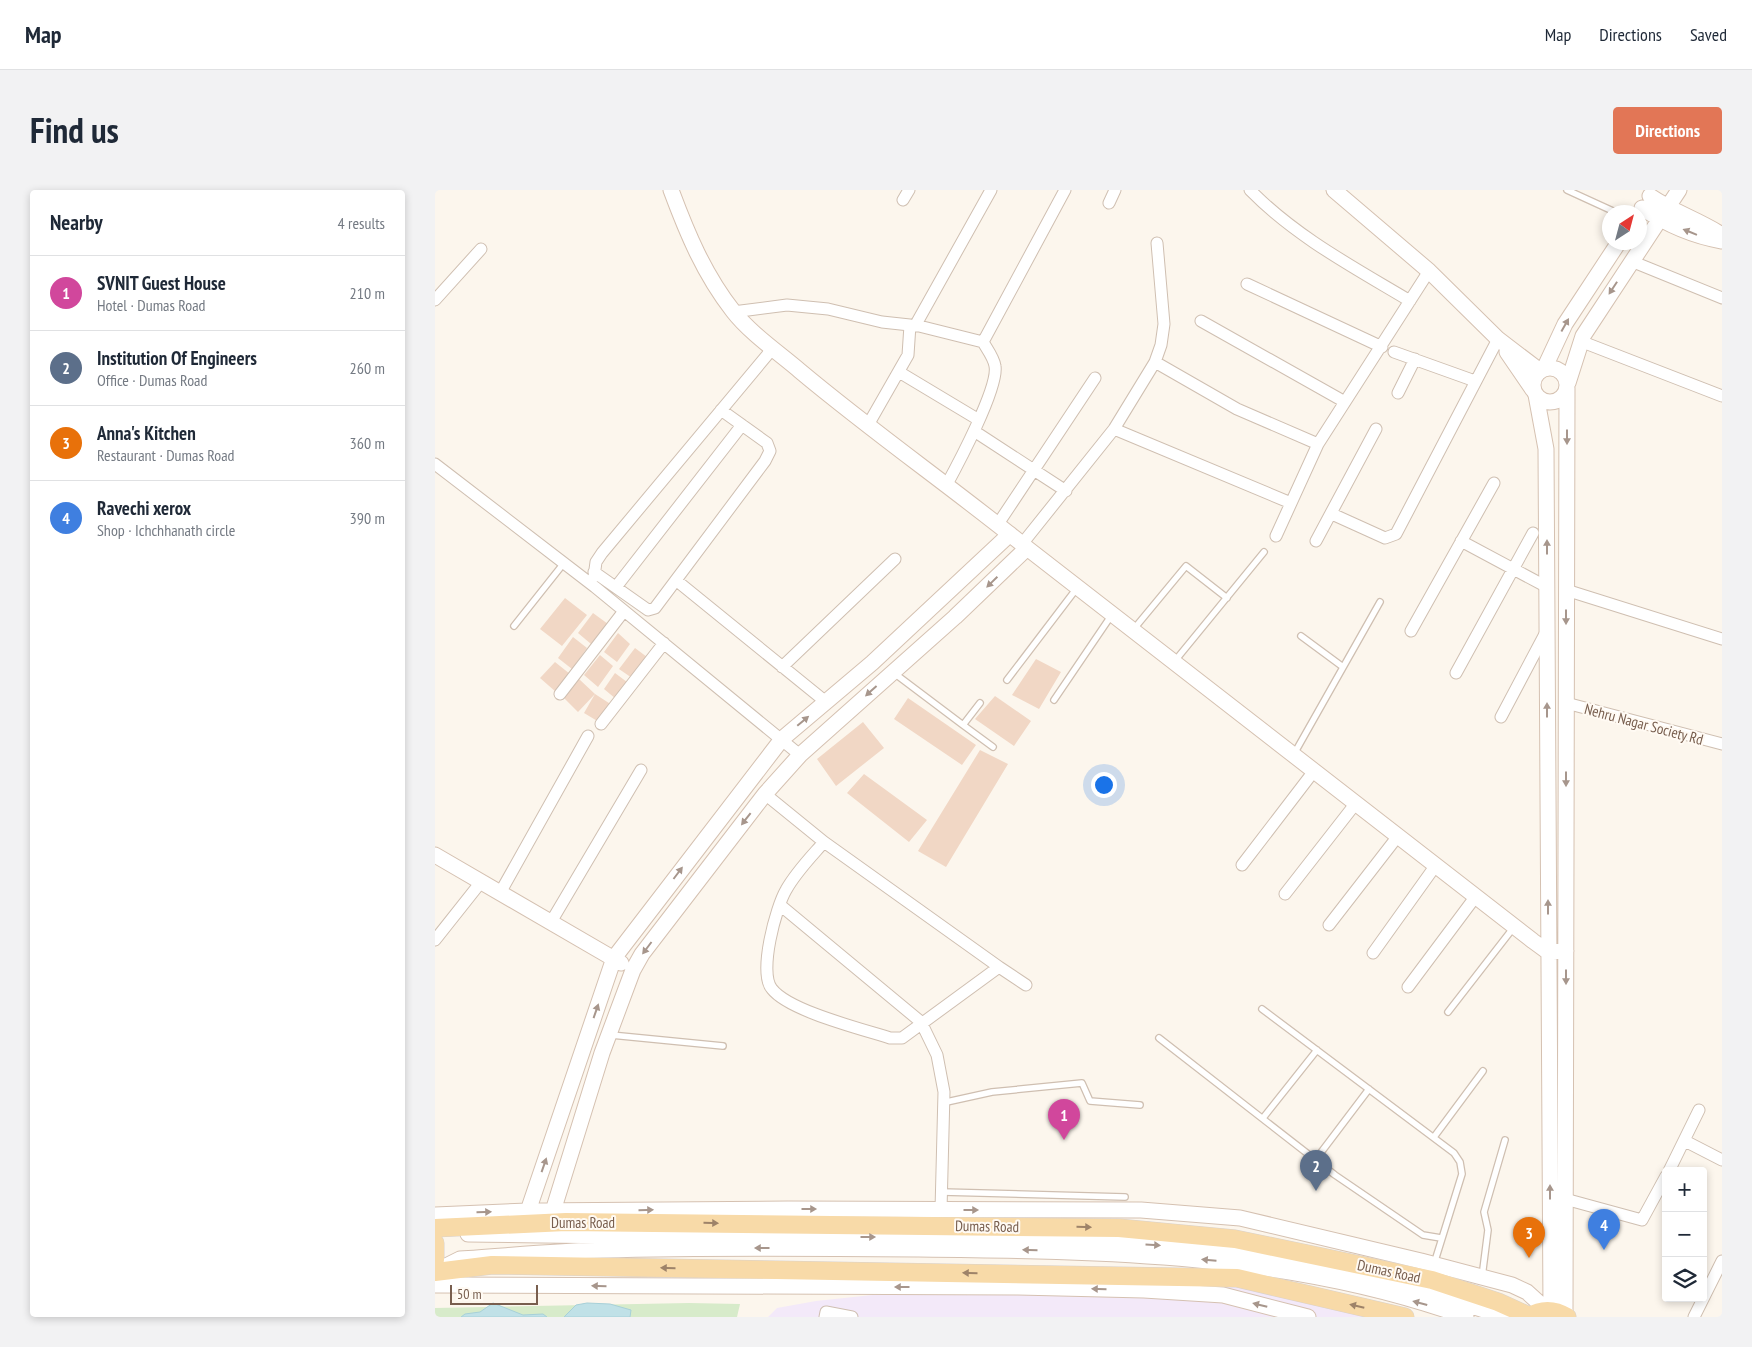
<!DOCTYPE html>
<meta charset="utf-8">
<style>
body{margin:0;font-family:"PT Sans Narrow",sans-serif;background:#f2f2f3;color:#1f2937}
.controls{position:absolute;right:15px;bottom:15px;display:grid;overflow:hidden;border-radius:5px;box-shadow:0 2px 8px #0003}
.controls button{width:45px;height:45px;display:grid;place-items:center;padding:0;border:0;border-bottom:1px solid #e0e1e3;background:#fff;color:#1f2937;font:25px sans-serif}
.compass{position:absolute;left:1167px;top:15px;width:45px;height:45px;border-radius:50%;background:#fff;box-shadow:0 2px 8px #0003;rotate:36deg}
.scale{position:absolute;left:15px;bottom:12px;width:88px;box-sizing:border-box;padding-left:5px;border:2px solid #785e4e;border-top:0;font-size:14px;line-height:18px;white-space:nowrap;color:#785e4e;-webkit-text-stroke:4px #fffaf3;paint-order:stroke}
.you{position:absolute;left:668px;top:594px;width:18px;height:18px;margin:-12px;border:4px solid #fff;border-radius:50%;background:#1a73e8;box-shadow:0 0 0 8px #1a73e833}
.badge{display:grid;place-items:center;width:32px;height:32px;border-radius:50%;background:#e27656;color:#fff;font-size:16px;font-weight:700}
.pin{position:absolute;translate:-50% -41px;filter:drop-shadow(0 1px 2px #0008)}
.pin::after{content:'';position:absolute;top:26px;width:18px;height:15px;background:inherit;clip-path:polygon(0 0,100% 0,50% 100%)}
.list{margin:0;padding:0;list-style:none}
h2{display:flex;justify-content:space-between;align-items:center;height:65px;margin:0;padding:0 20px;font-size:21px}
h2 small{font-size:16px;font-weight:400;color:#747a83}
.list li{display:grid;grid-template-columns:32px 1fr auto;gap:15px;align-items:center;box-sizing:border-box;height:75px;padding:0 20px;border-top:1px solid #e0e1e3}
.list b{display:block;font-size:19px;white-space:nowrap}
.list p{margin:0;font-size:16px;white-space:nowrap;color:#747a83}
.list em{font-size:16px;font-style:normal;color:#747a83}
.icon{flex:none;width:28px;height:28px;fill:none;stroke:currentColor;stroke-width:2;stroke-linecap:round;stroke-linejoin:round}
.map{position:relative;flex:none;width:1287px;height:1127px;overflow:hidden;border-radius:5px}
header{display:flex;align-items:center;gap:30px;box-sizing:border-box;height:70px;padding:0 25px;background:#fff;border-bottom:1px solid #e0e1e3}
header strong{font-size:24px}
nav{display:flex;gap:28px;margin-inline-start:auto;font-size:18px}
.intro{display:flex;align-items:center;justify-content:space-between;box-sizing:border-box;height:120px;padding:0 30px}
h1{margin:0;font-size:35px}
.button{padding:12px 22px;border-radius:5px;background:#e27656;color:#fff;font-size:18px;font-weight:700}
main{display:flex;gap:30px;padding:0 30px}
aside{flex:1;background:#fff;border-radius:5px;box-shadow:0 2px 8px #0003}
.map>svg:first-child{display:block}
</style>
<header>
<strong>Map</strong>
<nav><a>Map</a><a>Directions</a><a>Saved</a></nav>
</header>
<div class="intro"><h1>Find us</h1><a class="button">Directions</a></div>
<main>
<aside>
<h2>Nearby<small>4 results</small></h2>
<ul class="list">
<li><span class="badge" style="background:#d1479c">1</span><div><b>SVNIT Guest House</b><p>Hotel · Dumas Road</p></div><em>210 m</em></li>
<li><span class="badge" style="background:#5c6f8a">2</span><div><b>Institution Of Engineers</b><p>Office · Dumas Road</p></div><em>260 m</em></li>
<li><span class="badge" style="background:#e8710a">3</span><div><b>Anna's Kitchen</b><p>Restaurant · Dumas Road</p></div><em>360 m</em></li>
<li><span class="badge" style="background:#3f7fe0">4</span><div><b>Ravechi xerox</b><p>Shop · Ichchhanath circle</p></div><em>390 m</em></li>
</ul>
</aside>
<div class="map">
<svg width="1287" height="1127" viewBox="0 0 1287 1127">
<rect width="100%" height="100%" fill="#fcf6ed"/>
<!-- education -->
<path fill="#f3e9f9" d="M635,1084L801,1093L944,1127H333L342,1118L381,1111Z"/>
<!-- green -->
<path fill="#d7ebca" d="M254,1113L305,1114L302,1127H0V1118Z"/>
<!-- water -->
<path fill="#c0e1e7" stroke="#a7d0d8" d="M58,1113L88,1125L108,1124L112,1127H26L30,1124L45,1122Z
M152,1113L175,1114L196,1120L195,1127H129L141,1115Z"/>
<!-- building -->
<path fill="#f1d7c5" d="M130,408L152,425L127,456L105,439Z
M158,423L173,434L156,454L143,443Z
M183,443L195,454L182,472L169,462Z
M138,447L152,458L137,479L123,468Z
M200,458L212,467L197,488L184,479Z
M165,465L178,476L163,497L149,485Z
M601,469L626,482L604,519L577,505Z
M120,472L135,484L121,502L105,488Z
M180,483L192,492L181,509L169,499Z
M144,489L160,504L143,522L129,508Z
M160,504L177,515L164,532L149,523Z
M560,506L596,531L579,556L540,529Z
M473,508L541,555L527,575L459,529Z
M428,532L449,558L401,596L382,569Z
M545,560L573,574L511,677L483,661Z
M429,584L492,630L474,652L412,603Z"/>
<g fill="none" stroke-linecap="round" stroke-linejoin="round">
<defs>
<path id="lane" d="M1132,0L1180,22
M79,436L129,373
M698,440L751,376L792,408
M866,446L908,477
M739,472L829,362
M459,483L528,535L545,513
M572,490L642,398
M619,510L676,426
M528,535L558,557
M859,564L945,412
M827,819L1019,963L1025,972L1027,984L999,1074
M1013,822L1079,737
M176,845L288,856
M724,848L900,985L988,1045L1006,1048
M507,913L557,902L647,893L655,911L705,915
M828,928L882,860
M999,947L1048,881
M881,969L934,899
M507,1002L690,1007
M1047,1087L1053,1040L1049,1022L1070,950"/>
<path id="street" d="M815,0C861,47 920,78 975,111
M468,10L474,0
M674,13L680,0
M1196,71L1287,108
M812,94L947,157
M0,110L46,59
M298,122L352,115L393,119L447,132L484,136L548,152C552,159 559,168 560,176C564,197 523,274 511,296
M766,131L910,212
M480,136L556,0
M1145,151L1287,206
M548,152L630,0
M959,162L1040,191
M720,172L802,219L883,254
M464,182L544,230
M963,203L980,169
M433,235L473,165L475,135
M679,239L856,313
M539,241L631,301
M0,274L160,397L365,565
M897,324L950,348L961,344L1063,149
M563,334L660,188
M841,346L883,254L994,81
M881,351L941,239
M1026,351L1112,397
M587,354L679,239L720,172L726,155L729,134L722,53
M159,382L213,420L220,418L330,271L335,261L332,253L286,220
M159,387L161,372L167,363L338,158
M242,391L391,512
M181,397L307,235
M1131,400L1287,449
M976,441L1059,293
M347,477L460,369
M1021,483L1098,343
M125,504L189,421
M1131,513L1287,554
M1066,527L1111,442
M166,534L229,453
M330,604L389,652L564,777L467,848H455C427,839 354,821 337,799C323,783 341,717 351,700C361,682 375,668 389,652
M807,675L879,581
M65,703L153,546
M850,704L921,613
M345,715L486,832L502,865L509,902L506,1020
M116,732L206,580
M894,735L963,646
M0,750L46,692
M938,763L1001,675
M564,777L591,795
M973,797L1041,706
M1250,951L1287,970
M1234,981L1264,920
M1130,1009L1207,1030L1231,986
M390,1127L391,1122L417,1127
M1259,1127L1287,1071"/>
<path id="secondary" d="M236,0C252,43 269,84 298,121C315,143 344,163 365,181C439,243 518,298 592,358L1098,751L1113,762L1131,761
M899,0L994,81L1063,149L1105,181
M1215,6C1238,22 1264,30 1287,45
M1207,18C1231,34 1258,46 1287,51
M1072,162L1098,200
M1098 195a17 17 0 1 1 34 0a17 17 0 1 1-34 0Z
M1109,179L1130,134L1184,52
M1133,193L1148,146L1244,0
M1101,205L1111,259L1116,1121
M0,665L186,773
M93,1021L179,768L347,549L437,473L575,344
M118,1021L167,863L198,780L207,764L330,604L365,565L520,427L592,358
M0,1025L93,1021L353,1019L706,1020L805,1028L986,1071L1077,1095L1092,1102L1113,1121
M33,1044C148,1045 263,1048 378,1047C507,1046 639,1044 768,1058C865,1068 972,1092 1063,1125L1079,1119
M5,1079L25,1069C72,1066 119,1061 167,1060C272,1057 378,1058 483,1059C667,1061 856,1063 1031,1127
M0,1095L583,1097L709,1100L788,1105L873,1127
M1130,1126L1132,198"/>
<path id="primary" d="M0,1038L131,1032L684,1038L800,1049L997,1090L1063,1112L1094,1126
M0,1053V1070
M0,1082L57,1075L802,1088L970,1127
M1093,1127C1106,1119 1119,1119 1132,1127"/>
</defs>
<!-- lane casing -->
<use href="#lane" stroke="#cfbfb1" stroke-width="8"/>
<!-- street casing -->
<use href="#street" stroke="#cfbfb1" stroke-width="13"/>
<!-- secondary casing -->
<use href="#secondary" stroke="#d5c1b1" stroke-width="17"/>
<!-- primary casing -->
<use href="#primary" stroke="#d9d2cd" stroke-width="19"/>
<!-- lane -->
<use href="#lane" stroke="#fff" stroke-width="5.5"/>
<!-- street -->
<use href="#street" stroke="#fff" stroke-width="11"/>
<!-- secondary -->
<use href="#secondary" stroke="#fff" stroke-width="15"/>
<!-- primary -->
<use href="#primary" stroke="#f8daa8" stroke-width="18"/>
</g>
<!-- one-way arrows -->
<defs><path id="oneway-solid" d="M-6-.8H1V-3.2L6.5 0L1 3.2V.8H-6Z" transform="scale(1.25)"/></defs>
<g fill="#a7968c">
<use href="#oneway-solid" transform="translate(1255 42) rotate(-158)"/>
<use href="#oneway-solid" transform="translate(1178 98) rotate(123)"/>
<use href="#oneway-solid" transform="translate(1130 135) rotate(-61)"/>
<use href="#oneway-solid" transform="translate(1132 247) rotate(90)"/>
<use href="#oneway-solid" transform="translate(1112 357) rotate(-90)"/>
<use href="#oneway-solid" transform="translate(557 392) rotate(136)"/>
<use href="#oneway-solid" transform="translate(1131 427) rotate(90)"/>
<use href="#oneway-solid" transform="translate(436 501) rotate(138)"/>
<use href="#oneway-solid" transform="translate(1112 520) rotate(-90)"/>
<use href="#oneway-solid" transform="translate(368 531) rotate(-40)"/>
<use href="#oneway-solid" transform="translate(1131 589) rotate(90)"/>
<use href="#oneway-solid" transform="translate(311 629) rotate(128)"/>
<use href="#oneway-solid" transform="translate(243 683) rotate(-53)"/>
<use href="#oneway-solid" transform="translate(1113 717) rotate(-90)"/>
<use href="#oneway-solid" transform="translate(212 758) rotate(127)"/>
<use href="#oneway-solid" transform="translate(1131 787) rotate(90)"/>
<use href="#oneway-solid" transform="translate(161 821) rotate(-71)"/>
<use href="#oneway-solid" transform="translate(109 975) rotate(-71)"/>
<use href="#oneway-solid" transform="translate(1115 1002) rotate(-90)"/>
<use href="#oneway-solid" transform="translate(374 1019)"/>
<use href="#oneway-solid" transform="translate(211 1020) rotate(-1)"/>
<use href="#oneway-solid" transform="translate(536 1020)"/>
<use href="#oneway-solid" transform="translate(49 1022) rotate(-2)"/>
<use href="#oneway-solid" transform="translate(433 1047)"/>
<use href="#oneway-solid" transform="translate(718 1055) rotate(3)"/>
<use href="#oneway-solid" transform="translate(327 1058) rotate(180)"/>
<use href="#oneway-solid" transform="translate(595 1060) rotate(-179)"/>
<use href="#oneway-solid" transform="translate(774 1070) rotate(-175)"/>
<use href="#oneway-solid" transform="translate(164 1096) rotate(-178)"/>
<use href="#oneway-solid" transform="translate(467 1097) rotate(-180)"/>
<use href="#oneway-solid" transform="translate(664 1099) rotate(-179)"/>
<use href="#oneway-solid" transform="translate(985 1113) rotate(-165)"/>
<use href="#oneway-solid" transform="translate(825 1115) rotate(-166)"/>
</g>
<g fill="#9e8369">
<use href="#oneway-solid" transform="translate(276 1033) rotate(1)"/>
<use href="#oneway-solid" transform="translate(649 1037) rotate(1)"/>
<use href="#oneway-solid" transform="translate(233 1078) rotate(-179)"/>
<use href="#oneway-solid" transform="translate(535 1083) rotate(-179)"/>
<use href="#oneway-solid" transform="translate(922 1116) rotate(-167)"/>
</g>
<g text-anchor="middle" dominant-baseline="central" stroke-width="4" stroke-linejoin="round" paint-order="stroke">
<!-- street labels -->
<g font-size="15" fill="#785e4e" stroke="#fffaf3">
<text transform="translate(1209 534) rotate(15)">Nehru Nagar Society Rd</text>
<text x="148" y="1032">Dumas Road</text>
<text transform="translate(552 1036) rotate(1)">Dumas Road</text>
<text transform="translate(954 1081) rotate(12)">Dumas Road</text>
</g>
</g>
</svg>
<div class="controls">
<button>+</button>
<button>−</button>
<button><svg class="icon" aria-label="layers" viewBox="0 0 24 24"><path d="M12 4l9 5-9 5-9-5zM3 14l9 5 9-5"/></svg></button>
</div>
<svg class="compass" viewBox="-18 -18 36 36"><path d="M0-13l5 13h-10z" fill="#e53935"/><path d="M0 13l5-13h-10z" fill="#747a83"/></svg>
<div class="scale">50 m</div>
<div class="you"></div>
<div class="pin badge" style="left:629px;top:950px;background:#d1479c">1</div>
<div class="pin badge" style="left:881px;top:1001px;background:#5c6f8a">2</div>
<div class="pin badge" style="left:1094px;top:1068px;background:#e8710a">3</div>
<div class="pin badge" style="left:1169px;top:1060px;background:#3f7fe0">4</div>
</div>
</main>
